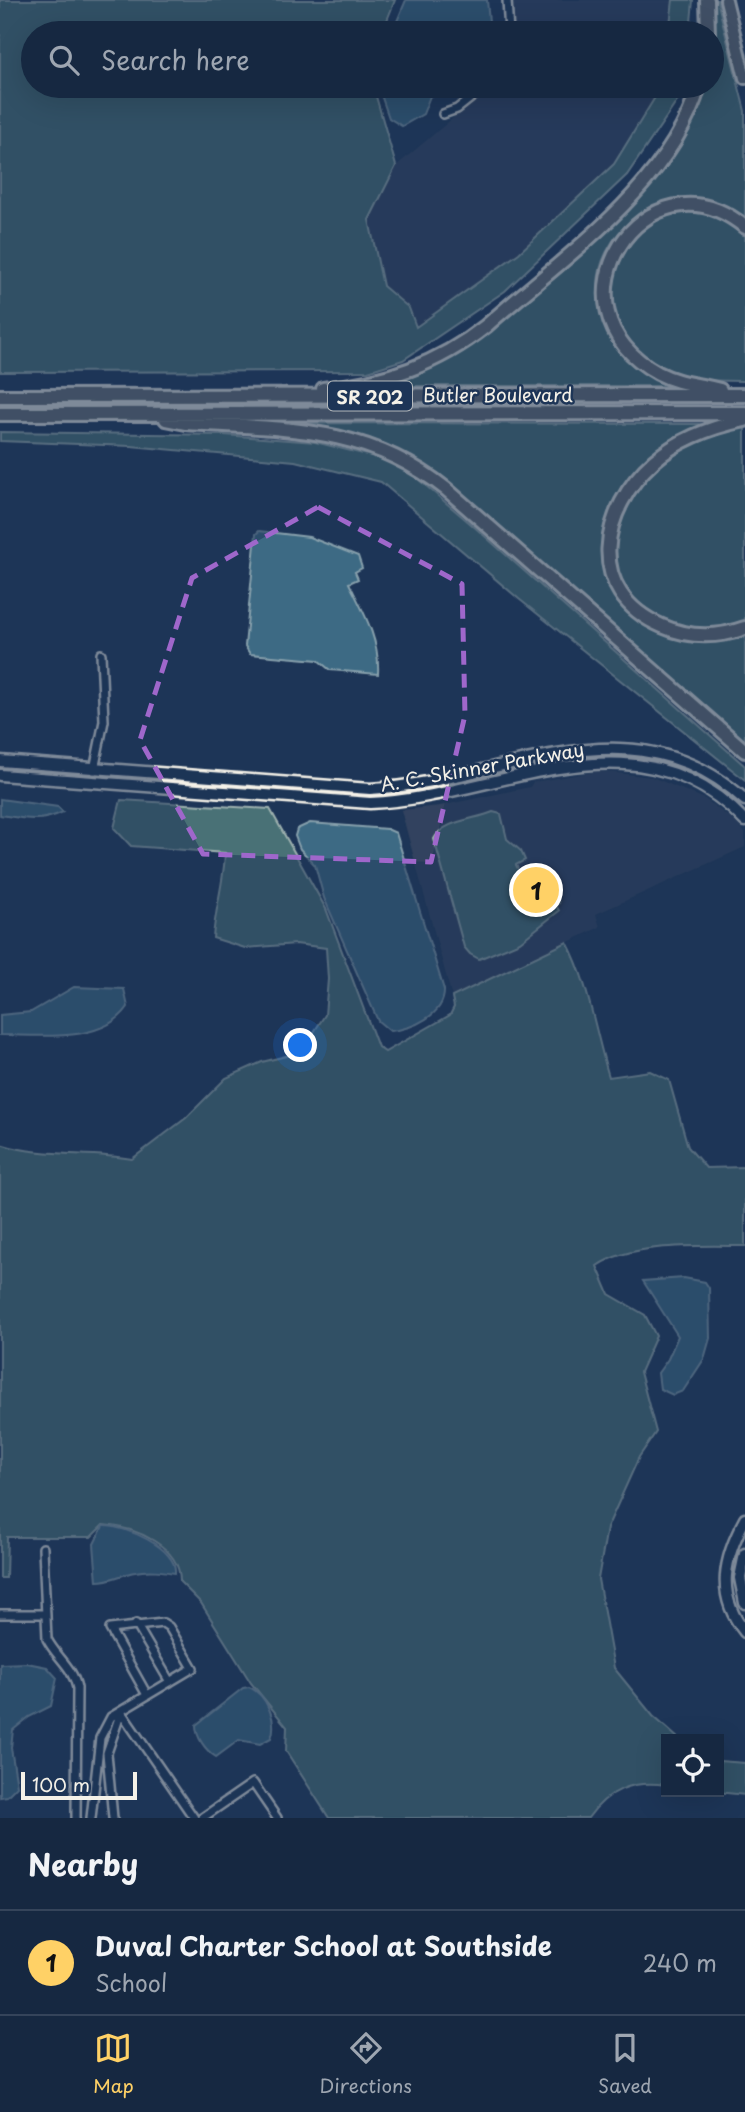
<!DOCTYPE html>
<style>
body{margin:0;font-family:"Playpen Sans",sans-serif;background:#23344c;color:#f1f3f6}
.controls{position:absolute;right:21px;bottom:21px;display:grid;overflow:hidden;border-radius:0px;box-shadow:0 7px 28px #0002}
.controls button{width:63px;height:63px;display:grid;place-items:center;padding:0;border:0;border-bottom:2px solid #35445a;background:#162841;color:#f1f3f6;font:35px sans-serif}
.scale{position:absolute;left:21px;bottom:18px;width:116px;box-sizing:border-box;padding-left:7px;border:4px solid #f4f1e8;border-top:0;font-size:19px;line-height:24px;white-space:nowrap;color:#f4f1e8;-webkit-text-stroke:5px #1d3557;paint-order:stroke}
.you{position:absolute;left:301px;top:1046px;width:24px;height:24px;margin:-18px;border:5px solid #fff;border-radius:50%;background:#1a73e8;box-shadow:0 0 0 10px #1a73e833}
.badge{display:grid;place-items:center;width:46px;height:46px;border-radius:50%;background:#ffd166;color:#111;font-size:23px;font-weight:700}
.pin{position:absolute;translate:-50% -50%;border:4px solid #fff;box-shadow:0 2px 7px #0006}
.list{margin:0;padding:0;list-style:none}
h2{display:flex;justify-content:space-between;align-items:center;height:91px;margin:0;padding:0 28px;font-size:30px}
h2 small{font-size:23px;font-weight:400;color:#9ea6b1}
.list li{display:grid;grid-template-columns:46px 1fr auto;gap:21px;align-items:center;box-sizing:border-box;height:105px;padding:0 28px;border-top:2px solid #35445a}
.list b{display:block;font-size:26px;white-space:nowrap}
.list p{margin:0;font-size:23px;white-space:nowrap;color:#9ea6b1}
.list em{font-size:23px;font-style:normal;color:#9ea6b1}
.icon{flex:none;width:38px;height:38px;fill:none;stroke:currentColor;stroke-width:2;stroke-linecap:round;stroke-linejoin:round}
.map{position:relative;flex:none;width:745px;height:1818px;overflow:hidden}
.search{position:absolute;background:#162841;box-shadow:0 7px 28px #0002;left:21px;right:21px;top:21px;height:77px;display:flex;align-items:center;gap:18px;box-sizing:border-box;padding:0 24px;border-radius:38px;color:#9ea6b1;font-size:26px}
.sheet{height:196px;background:#162841}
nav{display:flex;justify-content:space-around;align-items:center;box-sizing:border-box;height:98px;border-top:2px solid #35445a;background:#162841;font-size:19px;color:#9ea6b1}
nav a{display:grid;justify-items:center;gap:4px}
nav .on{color:#ffd166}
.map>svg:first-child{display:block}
</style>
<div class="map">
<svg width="745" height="1818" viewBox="0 0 745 1818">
<rect width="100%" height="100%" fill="#1d3557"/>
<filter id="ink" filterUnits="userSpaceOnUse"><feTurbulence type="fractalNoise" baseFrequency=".0143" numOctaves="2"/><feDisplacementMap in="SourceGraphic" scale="14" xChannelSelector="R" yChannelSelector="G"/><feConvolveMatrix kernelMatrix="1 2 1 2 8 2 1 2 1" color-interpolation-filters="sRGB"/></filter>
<g filter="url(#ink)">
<!-- built -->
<path fill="#32425e" d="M511,0H673V2L669,33H513Z
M491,86H662L614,164L519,253L415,328L409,308L383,286L369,219L396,166Z
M599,771L652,777L705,799L733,820L745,833V847L596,914L600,927L452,997L401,810L440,806L530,787L533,782Z"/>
<!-- green -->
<path fill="#487176" stroke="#9eb1af" stroke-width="2" d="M0,0H395L382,33H33V86H373L396,166L369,220L383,286L409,308L416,327L519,253L614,164L662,86H685L684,91L627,175L505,291L403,360L368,371L0,372Z
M673,0H693L690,33H669Z
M709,0H717L745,111V223L712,206L639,218C623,225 614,237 606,253C580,305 621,365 669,386H382L415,375L630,203L702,86H712Z
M686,210C710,213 727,218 745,234V381C718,380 691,383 666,371C620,349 592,286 626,241C641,222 664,215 686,210Z
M292,423L706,424C670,437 628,467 615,504C608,524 610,553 608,574L662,630L745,632V746L429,472L292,426Z
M745,428V626L704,632L671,627L630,599L612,561L619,511L652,467L682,446L725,430Z
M0,432L224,435L315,442L387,460L412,474L471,524L745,766V780L519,599L381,482L295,461L131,446L0,441Z
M121,800L270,809L326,909L378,1047L385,1052L450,1015L454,1007L452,997L567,942C589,983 595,1032 609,1077L650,1071L669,1080L688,1147L706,1168L745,1167V1246C703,1246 632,1242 597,1266L609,1294L645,1315L656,1336L640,1372L656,1432L639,1457L607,1528L598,1579L614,1668L653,1716L679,1739H666V1785C632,1780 608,1790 588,1818H329L286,1751L287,1727L251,1683L201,1603L180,1582C181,1546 135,1527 103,1525L91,1537H7L6,1578H0V1144C45,1158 87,1151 132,1159L186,1118L226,1078L262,1062L290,1055L310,1038L325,1015L328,979L326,948L296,944L245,948L213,938C215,909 224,882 225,853L131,846L114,828Z
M493,812L501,814L507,839L521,851L525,860L516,865L526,886L547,877L559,903L556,905L559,911L520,942L479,959L470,954L464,947L434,839C443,820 475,820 493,812Z
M719,1761L745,1763V1795L718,1792Z"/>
<!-- water -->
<path fill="#3e6a84" stroke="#87a0ac" stroke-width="2" d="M406,0H487L490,33H392Z
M378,86H460L452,91L430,96L423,114L402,126L389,118Z
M259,531L309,537L358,556L362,568L355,572L358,579L349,583C364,613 380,640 378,674L330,670L318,660L250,654L245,646L256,534Z
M0,799L58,807L63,812C40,823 25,819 0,815Z
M310,823L387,829L396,833L444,990C445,1015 412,1029 390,1031L378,1021L324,898L315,865L300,849L295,836L297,829Z
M74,987L124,989L128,1007C103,1044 39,1035 0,1035V1015L31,1012Z
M684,1278L705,1282L709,1288L710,1338L704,1359L683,1391L673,1395L660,1389L658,1373L668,1359L678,1336L643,1281Z
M103,1526C124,1525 178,1548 175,1573C162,1571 149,1569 135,1572C122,1574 111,1581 97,1581L94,1544Z
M27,1663L47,1667L57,1678L51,1706L29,1717L13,1730L11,1748L17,1786L7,1796L0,1797V1664Z
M249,1687C266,1694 278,1721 271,1738L260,1744L239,1740L216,1757C205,1750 196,1737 196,1725L243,1688Z"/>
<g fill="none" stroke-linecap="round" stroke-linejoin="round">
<defs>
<path id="minor" d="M507,0L509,33
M443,114L457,109L486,86
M94,770L104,721L101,654
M43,1548L47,1639C56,1657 73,1667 77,1688L76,1818
M0,1614H44
M136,1624L170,1682
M121,1712L194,1818
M91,1818L100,1738L111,1717L193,1668L169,1627L163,1623L110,1629L147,1695
M113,1818L107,1753L121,1712
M202,1818L253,1783L277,1818"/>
<path id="secondary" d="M0,761L370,789C500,783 630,695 745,800
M0,775L370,803C498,798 637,706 745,821
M745,1519C724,1558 715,1595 745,1632
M745,1554L740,1578L745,1603"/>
<path id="trunk" d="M726,0L745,78"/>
<path id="motorway" d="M707,0L708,33
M323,389C385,382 437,365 486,326C562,258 670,187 699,86
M720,390C698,384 679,384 658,373C539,308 647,146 745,227
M0,396L745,395
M0,414L745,413
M166,419L186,423C283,429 366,425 446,489L745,751
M745,420C712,427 680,438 654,461C600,509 584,592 662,626C689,638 717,638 745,628"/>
</defs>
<!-- minor casing -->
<use href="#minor" stroke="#f4f1e8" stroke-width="12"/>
<!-- secondary casing -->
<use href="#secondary" stroke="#f4f1e8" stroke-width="15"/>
<!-- trunk casing -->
<use href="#trunk" stroke="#f4f1e8" stroke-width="16"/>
<!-- motorway casing -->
<use href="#motorway" stroke="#f4f1e8" stroke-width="18"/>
<!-- minor -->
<use href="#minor" stroke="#1d3557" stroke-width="7"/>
<!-- secondary -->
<use href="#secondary" stroke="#1d3557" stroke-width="10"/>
<!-- trunk -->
<use href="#trunk" stroke="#6a7074" stroke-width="10"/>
<!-- motorway -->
<use href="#motorway" stroke="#6a7074" stroke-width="12"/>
</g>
</g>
<!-- marked area -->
<path d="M0 0H745V1818H0ZM318,507L462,584L465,715L431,862L203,854L140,740L192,578Z" fill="#1d3557" fill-opacity=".55" fill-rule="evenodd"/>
<path fill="none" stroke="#9f67cb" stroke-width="5" stroke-dasharray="14 9" stroke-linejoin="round" d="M318,507L462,584L465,715L431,862L203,854L140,740L192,578Z"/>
<g text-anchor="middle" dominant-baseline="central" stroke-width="5" stroke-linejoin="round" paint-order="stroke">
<!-- shield labels -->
<rect fill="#1d3557" stroke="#b4b9bc" stroke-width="2" x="328" y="381.5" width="84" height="29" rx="5"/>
<g font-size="18" font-weight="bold" fill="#f4f1e8">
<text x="370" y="396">SR 202</text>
</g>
<!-- street labels -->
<g font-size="19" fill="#f4f1e8" stroke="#1d3557">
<text x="498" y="394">Butler Boulevard</text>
<text transform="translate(482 766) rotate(-10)">A. C. Skinner Parkway</text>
</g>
</g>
</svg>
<div class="controls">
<button><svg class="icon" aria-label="locate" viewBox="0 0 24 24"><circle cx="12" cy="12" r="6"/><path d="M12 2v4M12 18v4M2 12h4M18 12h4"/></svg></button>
</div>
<div class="scale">100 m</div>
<div class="you"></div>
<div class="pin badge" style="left:536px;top:890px">1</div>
<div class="search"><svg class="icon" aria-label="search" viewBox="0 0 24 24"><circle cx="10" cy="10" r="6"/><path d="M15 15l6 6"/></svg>Search here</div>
</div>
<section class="sheet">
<h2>Nearby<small></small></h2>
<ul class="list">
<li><span class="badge">1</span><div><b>Duval Charter School at Southside</b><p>School</p></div><em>240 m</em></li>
</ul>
</section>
<nav>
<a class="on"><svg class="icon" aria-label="map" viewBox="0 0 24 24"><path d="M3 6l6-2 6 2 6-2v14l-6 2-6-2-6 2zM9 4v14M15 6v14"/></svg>Map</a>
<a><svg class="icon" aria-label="directions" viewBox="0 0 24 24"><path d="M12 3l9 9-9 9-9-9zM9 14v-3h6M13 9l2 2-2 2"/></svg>Directions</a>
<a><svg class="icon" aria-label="saved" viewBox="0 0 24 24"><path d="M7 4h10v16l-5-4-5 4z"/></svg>Saved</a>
</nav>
